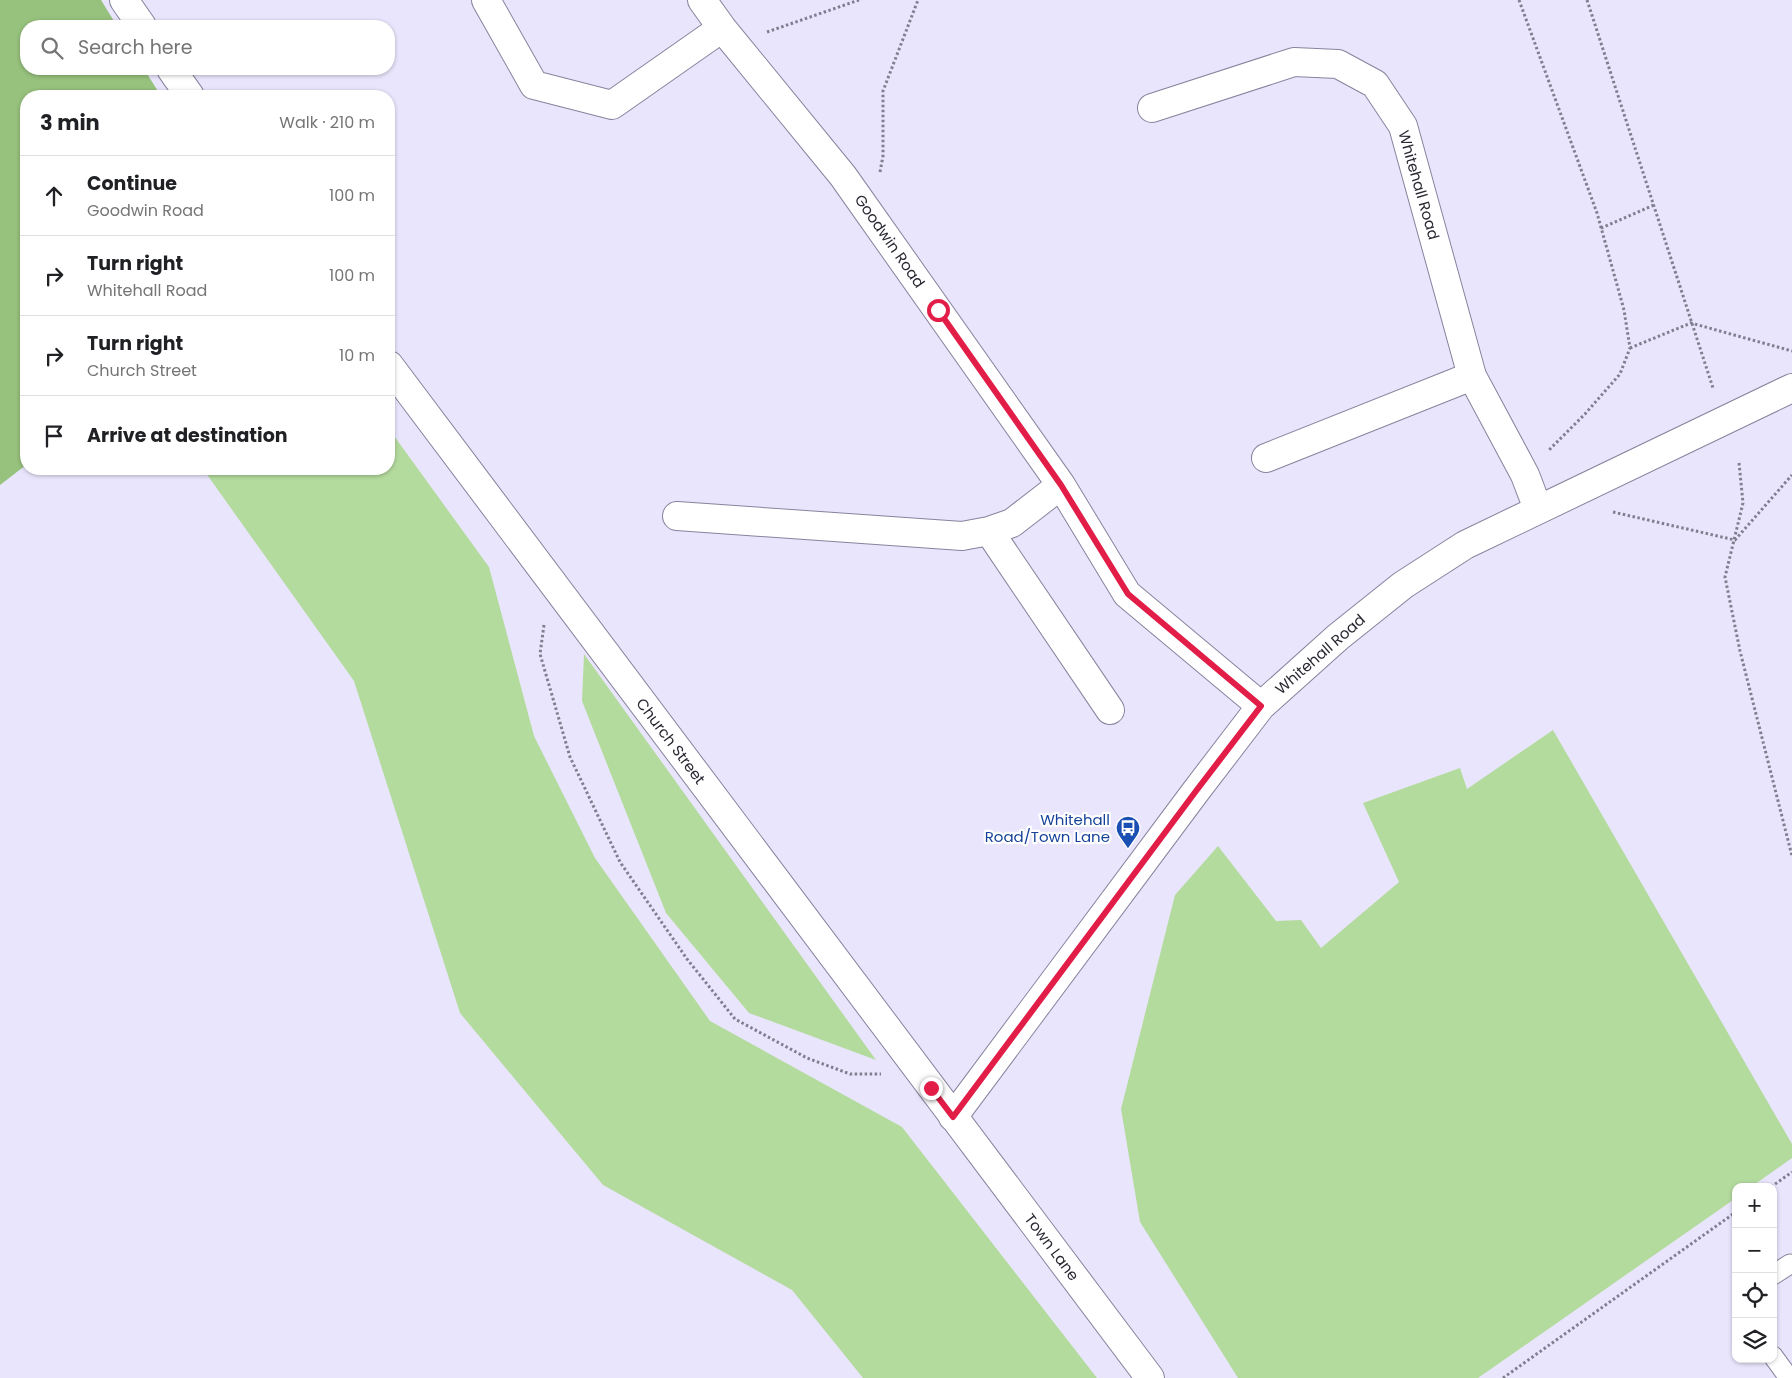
<!DOCTYPE html>
<meta charset="utf-8">
<style>
body{margin:0;font-family:Poppins,sans-serif;background:#f2f2f2;color:#202124}
.controls{position:absolute;right:15px;bottom:15px;display:grid;overflow:hidden;border-radius:10px;box-shadow:0 1px 4px #0004}
.controls button{width:45px;height:45px;display:grid;place-items:center;padding:0;border:0;border-bottom:1px solid #e0e0e0;background:#fff;color:#202124;font:25px sans-serif}
.stop{position:absolute;width:15px;height:15px;margin:-11px;border:4px solid #e11d48;border-radius:50%;background:#fff}
.stop.end{background:#e11d48;border-color:#fff;box-shadow:0 1px 5px #0008}
.list{margin:0;padding:0;list-style:none}
h2{display:flex;justify-content:space-between;align-items:center;height:65px;margin:0;padding:0 20px;font-size:21px}
h2 small{font-size:16px;font-weight:400;color:#757577}
.list li{display:grid;grid-template-columns:32px 1fr auto;gap:15px;align-items:center;box-sizing:border-box;height:80px;padding:0 20px;border-top:1px solid #e0e0e0}
.list b{display:block;font-size:19px;white-space:nowrap}
.list p{margin:0;font-size:16px;white-space:nowrap;color:#757577}
.list em{font-size:16px;font-style:normal;color:#757577}
.icon{flex:none;width:28px;height:28px;fill:none;stroke:currentColor;stroke-width:2;stroke-linecap:round;stroke-linejoin:round}
.map{position:relative;flex:none;width:1792px;height:1378px;overflow:hidden}
.search{position:absolute;background:#fff;box-shadow:0 1px 4px #0004;left:20px;top:20px;width:375px;height:55px;display:flex;align-items:center;gap:12px;box-sizing:border-box;padding:0 18px;border-radius:20px;color:#757577;font-size:19px}
.panel{position:absolute;background:#fff;box-shadow:0 1px 4px #0004;left:20px;top:90px;width:375px;height:385px;border-radius:20px}
.map>svg:first-child{display:block}
</style>
<div class="map">
<svg width="1792" height="1378" viewBox="0 0 1792 1378">
<rect width="100%" height="100%" fill="#e9e5fc"/>
<!-- green -->
<path fill="#b4db9e" d="M389,429L489,567L534,736L595,858L710,1021L902,1127L1097,1378H863L792,1290L603,1185L460,1013L354,681L203,469H389Z
M584,654L876,1060L749,1013L666,913L582,701Z
M1553,730L1792,1144V1158L1751,1187H1736V1198L1478,1378H1238L1140,1222L1121,1109L1175,895L1218,846L1276,921L1301,920L1321,948L1399,882L1363,803L1460,768L1467,789Z"/>
<!-- forest -->
<path fill="#97c27d" d="M0,0H101L117,26H26V69H144L161,96H26V465L0,485Z"/>
<g fill="none" stroke-linecap="round" stroke-linejoin="round">
<defs>
<path id="lane" d="M1773,1275L1790,1264
M1773,1356L1789,1378"/>
<path id="street" d="M486,0L534,85L612,105L722,28
M702,0L722,28L843,176L1061,485L1127,594L1261,706
M1152,108L1294,62L1338,64L1375,84L1403,126L1472,376L1525,475L1538,509
M1266,458L1472,376
M677,516L962,536L989,531L1012,523L1061,485
M989,531L1110,710
M953,1117L1196,791L1261,706L1338,637L1403,585L1465,545L1792,388"/>
<path id="secondary" d="M124,0L142,26
M171,69L190,96
M389,365L1150,1378"/>
</defs>
<!-- lane casing -->
<use href="#lane" stroke="#88839d" stroke-width="21"/>
<!-- street casing -->
<use href="#street" stroke="#88839d" stroke-width="30"/>
<!-- secondary casing -->
<use href="#secondary" stroke="#88839d" stroke-width="30"/>
<!-- path -->
<path stroke="#817f8f" stroke-width="3" stroke-dasharray="2.5 2.5" stroke-linecap="butt" d="M1519,0L1597,213L1624,310L1630,348L1620,374L1585,414L1548,451
M1587,0L1713,388
M767,32L859,0
M880,172L883,156V91L918,0
M1601,228L1654,205
M1630,348L1691,323L1792,351
M1739,463L1743,503L1725,577L1740,651L1792,856
M1613,512L1735,540L1792,475
M544,625L540,654L570,757L620,862L687,959L735,1019L807,1058L850,1074H881
M1771,1187L1792,1172
M1503,1378L1736,1212"/>
<!-- lane -->
<use href="#lane" stroke="#fff" stroke-width="19"/>
<!-- street -->
<use href="#street" stroke="#fff" stroke-width="28"/>
<!-- secondary -->
<use href="#secondary" stroke="#fff" stroke-width="28"/>
</g>
<g fill="none" stroke-linecap="round" stroke-linejoin="round">
<!-- route -->
<path stroke="#e11d48" stroke-width="6" d="M931,1088L953,1117L1196,791L1261,706L1128,594L1061,485L938,310"/>
</g>
<!-- icons -->
<defs>
<symbol id="bus-pin" viewBox="-11 -11 22 30"><path d="M0 17L-7.5 6A9.5 9.5 0 1 1 7.5 6Z" fill="#1a4fb4" stroke="#fff"/><path d="M-5-6H5V4H4V6H2V4H-2V6H-4V4H-5ZM-3.5-4V0h7V-4ZM-3.5 1.2v1.5H-2V1.2ZM2 1.2v1.5H3.5V1.2Z" fill="#fff"/></symbol>
</defs>
<g fill-rule="evenodd">
<use href="#bus-pin" x="1114" y="814" width="28" height="38"/>
</g>
<g text-anchor="middle" dominant-baseline="central" stroke-width="4.5" stroke-linejoin="round" paint-order="stroke">
<!-- street labels -->
<g font-size="15" fill="#2a2933" stroke="#fff">
<text transform="translate(1419 185) rotate(74)">Whitehall Road</text>
<text transform="translate(890 241) rotate(55)">Goodwin Road</text>
<text transform="translate(1320 654) rotate(-41)">Whitehall Road</text>
<text transform="translate(671 741) rotate(53)">Church Street</text>
<text transform="translate(1052 1247) rotate(53)">Town Lane</text>
</g>
<!-- transit labels -->
<g font-size="15" fill="#164399" stroke="#fff" text-anchor="end">
<text x="1110" y="819">Whitehall<tspan x="1110" dy="17">Road/Town Lane</tspan></text>
</g>
</g>
</svg>
<div class="controls">
<button>+</button>
<button>−</button>
<button><svg class="icon" aria-label="locate" viewBox="0 0 24 24"><circle cx="12" cy="12" r="6"/><path d="M12 2v4M12 18v4M2 12h4M18 12h4"/></svg></button>
<button><svg class="icon" aria-label="layers" viewBox="0 0 24 24"><path d="M12 4l9 5-9 5-9-5zM3 14l9 5 9-5"/></svg></button>
</div>
<div class="stop" style="left:938px;top:310px"></div>
<div class="stop end" style="left:931px;top:1088px"></div>
<div class="search"><svg class="icon" aria-label="search" viewBox="0 0 24 24"><circle cx="10" cy="10" r="6"/><path d="M15 15l6 6"/></svg>Search here</div>
<section class="panel">
<h2>3 min<small>Walk · 210 m</small></h2>
<ul class="list">
<li><svg class="icon" aria-label="ahead" viewBox="0 0 24 24"><path d="M12 20V5M6 11l6-6 6 6"/></svg><div><b>Continue</b><p>Goodwin Road</p></div><em>100 m</em></li>
<li><svg class="icon" aria-label="right" viewBox="0 0 24 24"><path d="M7 20v-9h11M14 6l5 5-5 5"/></svg><div><b>Turn right</b><p>Whitehall Road</p></div><em>100 m</em></li>
<li><svg class="icon" aria-label="right" viewBox="0 0 24 24"><path d="M7 20v-9h11M14 6l5 5-5 5"/></svg><div><b>Turn right</b><p>Church Street</p></div><em>10 m</em></li>
<li><svg class="icon" aria-label="arrive" viewBox="0 0 24 24"><path d="M6 21V4h12l-3 4 3 4H6"/></svg><div><b>Arrive at destination</b></div></li>
</ul>
</section>
</div>
